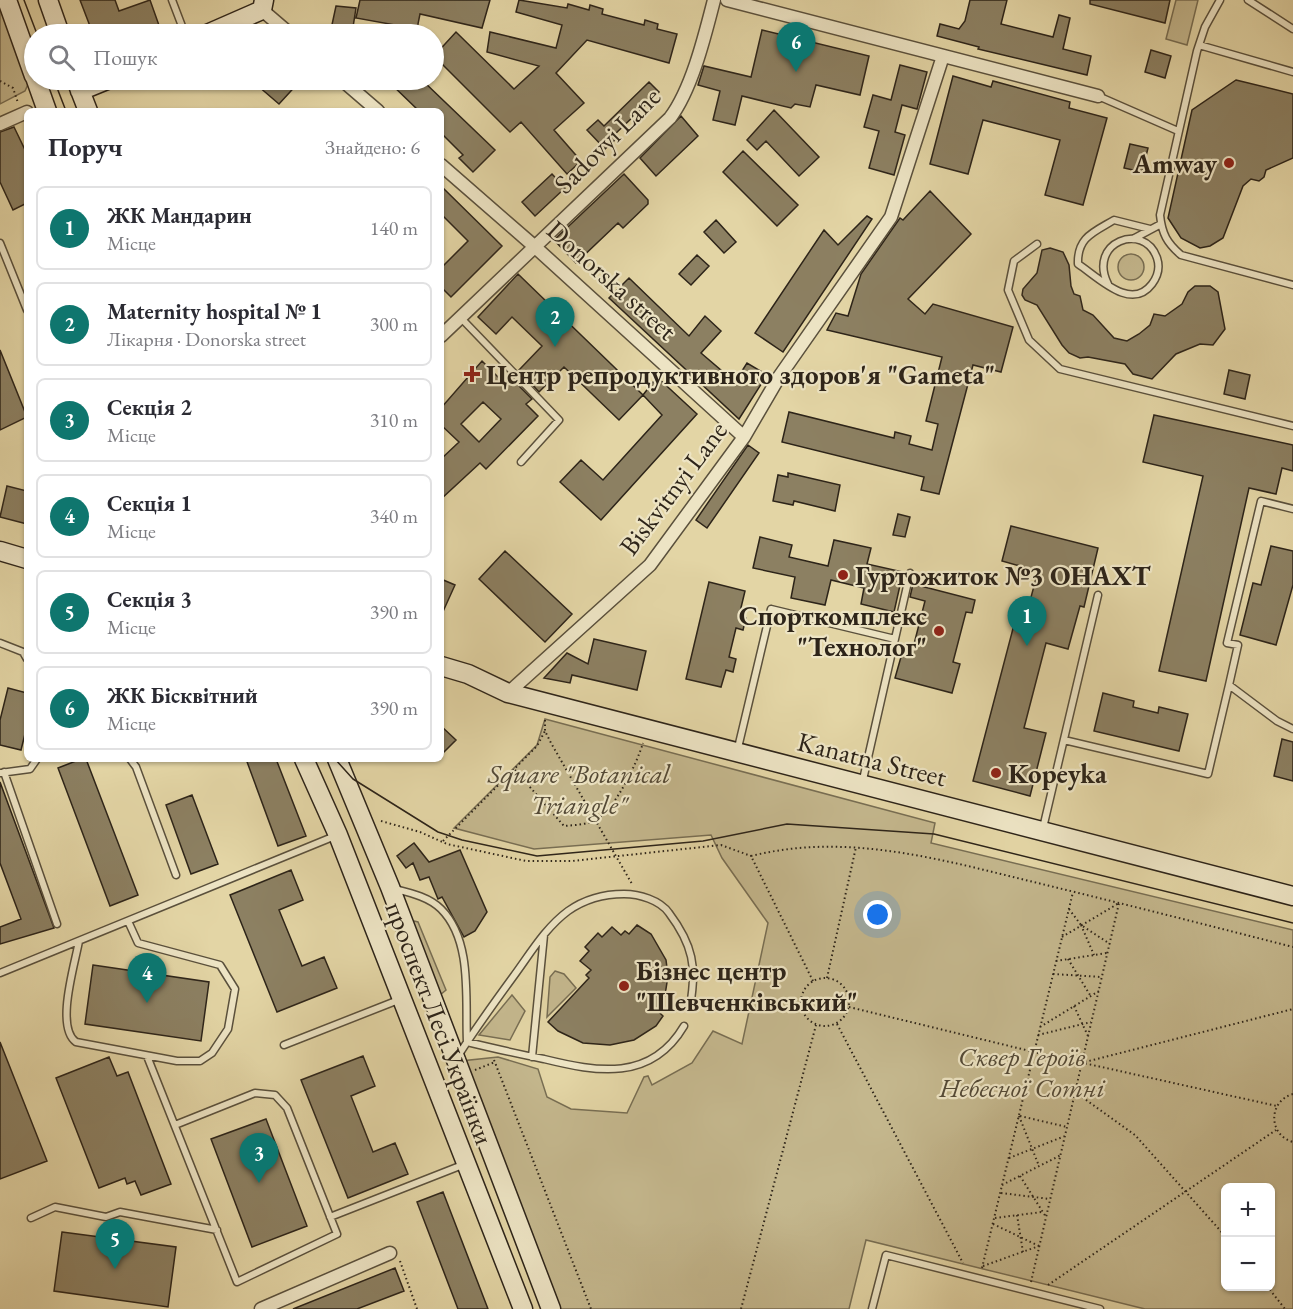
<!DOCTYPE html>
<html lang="uk">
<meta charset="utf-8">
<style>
body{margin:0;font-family:"EB Garamond",serif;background:#f2f2f3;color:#2b2b33}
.controls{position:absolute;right:18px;bottom:18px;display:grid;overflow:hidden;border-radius:9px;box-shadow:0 2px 4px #0004}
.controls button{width:54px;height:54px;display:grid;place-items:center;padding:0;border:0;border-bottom:2px solid #e1e1e2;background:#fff;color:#2b2b33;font:30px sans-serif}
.you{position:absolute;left:878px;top:915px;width:21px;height:21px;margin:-15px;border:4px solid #fff;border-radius:50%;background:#1a73e8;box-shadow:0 0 0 9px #1a73e833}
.badge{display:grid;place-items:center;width:39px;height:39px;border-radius:50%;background:#0f766e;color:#fff;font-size:20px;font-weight:700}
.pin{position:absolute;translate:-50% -50px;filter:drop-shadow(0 2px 3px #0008)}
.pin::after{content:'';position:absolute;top:32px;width:21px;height:18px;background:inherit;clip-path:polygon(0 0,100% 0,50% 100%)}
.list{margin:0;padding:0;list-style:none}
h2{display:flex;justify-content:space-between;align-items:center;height:78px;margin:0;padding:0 24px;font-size:26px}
h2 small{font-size:20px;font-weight:400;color:#7c7c81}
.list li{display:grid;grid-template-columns:39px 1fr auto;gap:18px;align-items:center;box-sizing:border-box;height:84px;margin:0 12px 12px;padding:0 12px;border:2px solid #e1e1e2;border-radius:9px}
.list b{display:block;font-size:22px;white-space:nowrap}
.list p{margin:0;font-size:20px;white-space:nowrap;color:#7c7c81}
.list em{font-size:20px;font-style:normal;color:#7c7c81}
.icon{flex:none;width:33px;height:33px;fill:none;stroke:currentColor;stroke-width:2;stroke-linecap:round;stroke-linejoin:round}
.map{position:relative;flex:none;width:1293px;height:1309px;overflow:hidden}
.search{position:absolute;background:#fff;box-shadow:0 2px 4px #0004;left:24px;top:24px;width:420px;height:66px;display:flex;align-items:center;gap:15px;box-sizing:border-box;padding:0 21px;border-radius:33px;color:#7c7c81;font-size:22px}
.panel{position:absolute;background:#fff;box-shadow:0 2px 4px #0004;left:24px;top:108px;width:420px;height:654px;border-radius:9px}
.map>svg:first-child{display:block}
</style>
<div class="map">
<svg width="1293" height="1309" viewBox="0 0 1293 1309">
<rect width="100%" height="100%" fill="#e3d5a5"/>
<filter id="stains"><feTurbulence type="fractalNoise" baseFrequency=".00333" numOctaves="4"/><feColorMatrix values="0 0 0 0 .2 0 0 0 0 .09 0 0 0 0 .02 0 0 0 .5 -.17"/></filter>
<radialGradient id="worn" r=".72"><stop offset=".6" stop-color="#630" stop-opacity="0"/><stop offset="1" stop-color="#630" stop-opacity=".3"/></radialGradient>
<!-- green -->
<path fill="#c4b78d" stroke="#786e53" stroke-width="1.5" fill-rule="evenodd" d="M1176,0H1198L1187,45L1166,39Z
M0,1L29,82L25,91L0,104Z
M1118 267a13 13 0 1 1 26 0a13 13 0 1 1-26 0Z
M545,719L935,823L931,843L1293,930V1309H1145L866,1240L849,1309H557L461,1061L498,1057L538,1069L547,1097L571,1109L627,1113L644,1077L648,1076L652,1085L692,1063L713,1031L742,1044L768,923L722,858L711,835L534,849L454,828L537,745ZM1226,1188H1270V1286H1226Z
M414,921L418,922L446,990L440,995L411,922Z
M555,971L564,974L576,988L547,1017L550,977Z
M512,995L525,1011L510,1040L479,1035Z"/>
<!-- building -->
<path fill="#8c8062" stroke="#2d2419" stroke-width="1.5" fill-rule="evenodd" d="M80,0H115L119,11L150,0L161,31L150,34H93Z
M360,0H490L482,28L420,14L417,29L356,18Z
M519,0L567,8L568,4L589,10L590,5L603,9L602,14L644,25L645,20L658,24L657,29L677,34L669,63L587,40L556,73L584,103L554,130L581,161L567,174L521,122L510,132L434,56L456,32L514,89L539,66L487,52L490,32L556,48L562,25L516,12Z
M970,0H1007L1001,24L1053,37L1059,15L1070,18L1063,49L1091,56L1087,75L978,49L979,47L937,36L940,24L959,29L965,21Z
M1090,0H1170L1165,23L1090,4Z
M336,6L356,8L353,27L344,25L330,34Z
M762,30L869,56L860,95L816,85L810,107L795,104L791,108L742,96L735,125L713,120L720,91L698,85L704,66L751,77Z
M1151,50L1171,56L1165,78L1145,72Z
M900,65L927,72L917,109L902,105L895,132L905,135L894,175L869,168L879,131L864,127L873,95L891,100Z
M953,76L991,87L993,81L1070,102L1069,108L1107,118L1083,205L1045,195L1060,140L983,120L968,174L930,164Z
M263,80H301L279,104L258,86Z
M387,80H422L495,150L473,172L459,158L463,155L441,133V111H419Z
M1236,80L1293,94V158L1266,170L1264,177L1259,181L1251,179L1243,186L1223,238L1210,246L1200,248L1181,238L1168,218L1192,110Z
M649,82L659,92L613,136L616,139L605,149L587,130L598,120L604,126Z
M774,110L819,157L799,176L766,141L757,150L747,140Z
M681,116L698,136L656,176L640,158Z
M14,127L27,154V203L13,210L0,182V132Z
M1130,144L1148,148L1142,172L1124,168Z
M743,151L798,205L777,226L723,172Z
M552,174L565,188L535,216L522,202Z
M624,174L648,200V204L623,228L618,223L576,263L554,240Z
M441,186L502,246L451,297L441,287V268L468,241L441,214Z
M930,191L971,234L908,299L925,314L933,304L1013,327L1001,372L973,365L939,494L921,490L924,477L782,442L789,412L894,438L895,432L911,436L909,444L932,450L938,424L926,421L942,357L827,330L836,313L848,316L861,274L900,218L903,220Z
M867,216L872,219L783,352L755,333L824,230L838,245Z
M716,220L736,242L724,253L704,232Z
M1050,248L1063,252L1069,265L1071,286L1074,294L1080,296L1083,310L1093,315L1114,338L1127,341L1139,334L1150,325L1154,314L1165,316L1182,304L1188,292L1195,286H1210L1218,292L1225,329L1213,345L1200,344L1176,354L1152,379L1133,374L1125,364L1088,357L1080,358L1069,353L1062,345L1037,305L1025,300L1022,295L1023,289L1037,273L1042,250Z
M697,255L709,266L691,285L679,274Z
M518,274L643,395L619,420L564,367L539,392L519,370L542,346L512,317L496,334L478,317Z
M629,278L689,336L705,316L721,331L701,353L735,382L747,363L767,375L739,419L609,298Z
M0,350L27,417L0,430Z
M482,361L505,384L511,378L532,399L526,404L538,416L486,469L480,463L441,499V459L459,442L441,425V408ZM483,402L501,419L479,442L461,424Z
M1229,370L1250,375L1245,399L1224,394Z
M657,377L697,414L601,520L560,482L581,460L603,480L662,415L643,395Z
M1154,415L1293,445V471L1282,468L1276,494L1249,488L1206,681L1159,671L1203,476L1143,462Z
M748,445L759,453L707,528L696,520Z
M788,473L840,485L835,511L794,501L793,505L773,501L778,475L788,477Z
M7,486L27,491V524L0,517Z
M898,514L910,517L905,537L893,535Z
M1011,526L1098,548L1084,607L1080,606L1068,649L1046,643L1024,728L1046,733L1030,796L973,781L1021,598L1030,601L1038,571L1002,561Z
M760,537L792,545L789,557L828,566L834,540L871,548L867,564L903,572L894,612L861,604L864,588L831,580L825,605L791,598L795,577L753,568Z
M1271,546L1293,551V585L1276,645L1240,635L1253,583L1261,585Z
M505,551L572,614L545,642L479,579Z
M441,579L455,585L441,616Z
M709,582L745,591L739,616L746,618L743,630L736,628L729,657L736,659L733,672L726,670L721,687L686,679Z
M913,584L975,600L972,613L966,612L953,662L960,664L952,693L895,678L903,650L912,652L925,601L910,597Z
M594,639L646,651L637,690L572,675L570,683L544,678L567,653L588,664Z
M8,688L27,693V726L21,750L0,745V720Z
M1103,693L1134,701L1133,707L1158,713L1159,707L1188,714L1179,751L1094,731Z
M441,726L456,740L441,755Z
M1282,739L1293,742V781L1274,776Z
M81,759H86L138,895L110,906L58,768Z
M246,759H276L306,836L278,846Z
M0,782L54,928L0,944V927L21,919L0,863Z
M192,795L218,864L191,874L166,805Z
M414,843L429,862L460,850L487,912L475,931L464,937L442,897L438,899L429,877L420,880L413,863L406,868L397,856Z
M291,870L303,900L279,910L302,966L324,957L337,988L277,1012L230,895Z
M637,925L651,934L666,960L668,976L665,995L658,1011L663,1016L656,1026L634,1040L610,1045L583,1043L558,1031L548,1022L589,978L586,975L591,970L580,961L589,951L585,947L598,933L602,937L612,927L621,935L625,931L629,934Z
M93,965L209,982L201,1041L85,1024Z
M0,1042L47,1161L0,1179Z
M363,1056L375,1086L351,1096L373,1152L395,1143L408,1174L348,1198L301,1080Z
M109,1057L117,1076L128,1072L171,1184L141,1195L135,1181L127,1184L125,1178L99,1188L56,1078Z
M266,1119L307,1226L252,1247L211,1139Z
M443,1192L488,1309H458L417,1202Z
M62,1232L176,1247L168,1307L54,1291Z
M395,1268L404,1291L357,1309H293Z"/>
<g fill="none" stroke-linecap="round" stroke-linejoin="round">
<defs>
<path id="lane" d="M172,0L185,34
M1220,0L1205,27L1197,51L1160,215C1162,234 1167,243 1181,255L1293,285
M1248,0L1293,29
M1199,45L1293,72
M1098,96L1178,131
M1133,239L1161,224
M0,243L27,310
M1037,244L1014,261L1008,290L1029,340L1060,369L1293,426
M1108,284C1087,242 1144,221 1157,258C1160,267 1158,276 1152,284C1131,312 1098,277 1078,264C1077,237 1094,232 1114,220L1150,229
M460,317L559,420L521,462
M1293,509L1261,501L1227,643L1238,645L1229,685L1277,721L1293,729
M0,643L23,652L27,659
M1064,740L1208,774L1229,685
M737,752L771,609L895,639
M130,759L136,767L176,875
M4,772L57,924
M0,773L30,769L37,759
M862,784L910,573
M1043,828L1098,595
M395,889C411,893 429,897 441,909C473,941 465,1000 467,1042C492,1048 518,1054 544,1059C597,1072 651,1082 684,1026
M79,941C75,964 55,1027 76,1042L177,1061H200L212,1053L228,1029L235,989L220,965L138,943L128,921
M0,973L335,836
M284,1045L401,999
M147,1056L237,1282L337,1234L287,1108L275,1095L255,1093L175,1125
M458,1056C475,1029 494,1003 513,977C530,954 545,928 568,911C585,899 605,894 624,894C639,894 660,900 669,913C693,945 697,967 690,1006
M532,1057L544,935
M330,1217L465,1164
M31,1218L55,1207L106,1217L120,1212L217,1230
M872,1309L886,1255L1100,1309"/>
<path id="street" d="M727,0L1098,96
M262,10L290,34
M342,80L378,111
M0,124L27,112
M441,165L534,246L744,437
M441,336L670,118C692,89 705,35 714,0
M508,693L650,565L744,437L779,377L891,217L943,56
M261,1309L390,1253"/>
<path id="secondary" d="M7,0L34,76
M48,0L60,34
M207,34L262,10L264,0
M36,80L47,111
M76,80L88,111
M80,91L107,80
M0,551L27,559
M441,666L468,674L508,693L1293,896
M304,759L338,835L523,1309
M337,759L390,887L551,1309"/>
</defs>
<!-- lane casing -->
<use href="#lane" stroke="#5a503c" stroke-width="9"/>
<!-- street casing -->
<use href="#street" stroke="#5a503c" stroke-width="15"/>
<!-- secondary casing -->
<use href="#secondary" stroke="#2d2419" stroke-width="21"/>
<!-- path -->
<path stroke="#2d2419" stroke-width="2" stroke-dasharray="1.5 3" stroke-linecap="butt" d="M0,81L13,88L18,103
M545,720V731L551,743L632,884
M515,770L564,826C575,825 587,825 597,819C615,809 637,763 643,743
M381,821L420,832L447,844L526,861H572L721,845L751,856
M443,841L537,746L545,731
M1069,909L1081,925L1110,944
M1081,925L1094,955
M1062,937L1119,903
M1068,959L1090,995
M1056,961L1107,953
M1053,974L1101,977
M801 1002a24 24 0 1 1 48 0a24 24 0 1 1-48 0Z
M827,978L856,847
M813,981L751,856C851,831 949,862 1046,885C1128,905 1211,926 1293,947
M1074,1006L1088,1036
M849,1007L1034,1052L1277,1106
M837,1024L963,1263
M1040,1027L1099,991
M1038,1035L1091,1022
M494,1060L591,1309
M1085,1062L1293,1009
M475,1070L495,1062
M1075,1092L1135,1135L1226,1237
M1293,1094C1268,1101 1268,1135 1293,1142
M1019,1116L1039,1166
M1020,1116L1067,1127
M1009,1158L1065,1136
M1020,1176L1046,1217
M1002,1185L1061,1155
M1001,1193L1050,1199
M1017,1215L1023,1252
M995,1218L1042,1212
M993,1224L1039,1246
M400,1261L417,1309
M983,1266L1039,1246
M982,1268L1073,892
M1031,1282L1119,903
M1048,1285L1276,1130
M1267,1286L1285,1309
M741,1309L816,1025"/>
<!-- lane -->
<use href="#lane" stroke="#ede4c4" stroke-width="6"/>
<!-- street -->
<use href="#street" stroke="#ede4c4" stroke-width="12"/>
<!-- secondary -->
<use href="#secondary" stroke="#ede4c4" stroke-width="18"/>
<!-- tram -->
<path stroke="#2d2419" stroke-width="1.5" d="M24,0L37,34
M54,80L66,111
M335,759L353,779L438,832L462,840L537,856L703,841L787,824L934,834L1293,923"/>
</g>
<!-- markers -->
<g fill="#8f2418" stroke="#ede4c4" stroke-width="2">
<circle cx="1229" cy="163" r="6"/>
<path d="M469 365h6v6h6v6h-6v6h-6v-6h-6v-6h6z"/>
<circle cx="843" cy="575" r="6"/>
<circle cx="939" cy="631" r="6"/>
<circle cx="996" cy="773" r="6"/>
<circle cx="624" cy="986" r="6"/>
</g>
<g text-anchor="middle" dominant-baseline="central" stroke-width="4.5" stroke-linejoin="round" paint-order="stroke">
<!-- street labels -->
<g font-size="27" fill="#2d2419" stroke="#ede4c4">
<text transform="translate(607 140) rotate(-45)">Sadovyi Lane</text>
<text transform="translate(612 280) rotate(42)">Donorska street</text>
<text transform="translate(673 488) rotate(-53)">Biskvitnyi Lane</text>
<text transform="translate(872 759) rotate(14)">Kanatna Street</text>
<text transform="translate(440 1023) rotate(69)">проспект Лесі Українки</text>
</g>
<!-- poi labels -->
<g font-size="27" font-weight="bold" fill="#2d2419" stroke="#ede4c4" text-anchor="start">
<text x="1217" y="163" text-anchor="end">Amway</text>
<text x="486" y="374">Центр репродуктивного здоров'я "Gameta"</text>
<text x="855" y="575">Гуртожиток №3 ОНАХТ</text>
<text x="927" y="615" text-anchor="end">Спорткомплекс<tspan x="927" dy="31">"Технолог"</tspan></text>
<text x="1008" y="773">Kopeyka</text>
<text x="636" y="970">Бізнес центр<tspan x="636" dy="31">"Шевченківський"</tspan></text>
</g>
<!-- park labels -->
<g font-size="27" font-style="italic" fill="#534936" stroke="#ede4c4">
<text x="579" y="773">Square "Botanical<tspan x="579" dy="31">Triangle"</tspan></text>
<text x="1022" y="1056">Сквер Героїв<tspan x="1022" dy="31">Небесної Сотні</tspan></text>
</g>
</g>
<rect width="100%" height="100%" filter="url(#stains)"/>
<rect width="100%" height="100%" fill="url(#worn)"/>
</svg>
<div class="controls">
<button>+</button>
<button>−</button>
</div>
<div class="you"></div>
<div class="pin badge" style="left:1027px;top:646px">1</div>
<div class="pin badge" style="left:555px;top:347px">2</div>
<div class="pin badge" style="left:259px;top:1183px">3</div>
<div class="pin badge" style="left:147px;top:1003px">4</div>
<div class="pin badge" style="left:115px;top:1269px">5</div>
<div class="pin badge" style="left:796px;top:72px">6</div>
<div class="search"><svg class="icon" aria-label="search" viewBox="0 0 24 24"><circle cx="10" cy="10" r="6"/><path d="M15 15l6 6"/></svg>Пошук</div>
<section class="panel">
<h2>Поруч<small>Знайдено: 6</small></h2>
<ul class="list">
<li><span class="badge">1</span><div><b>ЖК Мандарин</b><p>Місце</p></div><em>140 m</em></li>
<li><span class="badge">2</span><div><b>Maternity hospital № 1</b><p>Лікарня · Donorska street</p></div><em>300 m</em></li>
<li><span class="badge">3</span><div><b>Секція 2</b><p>Місце</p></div><em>310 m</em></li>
<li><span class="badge">4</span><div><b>Секція 1</b><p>Місце</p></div><em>340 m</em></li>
<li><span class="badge">5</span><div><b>Секція 3</b><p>Місце</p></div><em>390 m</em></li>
<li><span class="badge">6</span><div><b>ЖК Бісквітний</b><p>Місце</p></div><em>390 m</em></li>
</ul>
</section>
</div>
